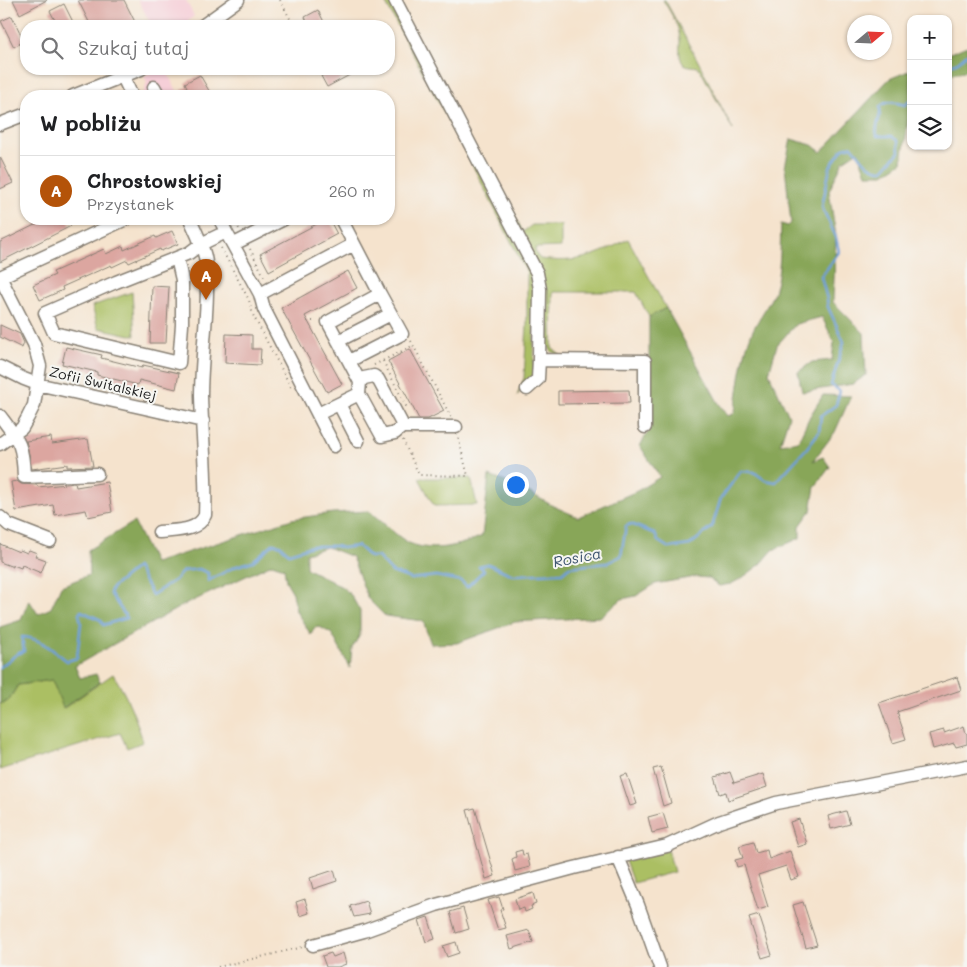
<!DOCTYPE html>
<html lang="pl">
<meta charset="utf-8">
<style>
body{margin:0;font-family:Mali,sans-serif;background:#f6f6f6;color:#202124}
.controls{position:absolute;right:15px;top:15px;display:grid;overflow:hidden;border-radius:10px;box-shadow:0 1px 4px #0004}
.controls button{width:45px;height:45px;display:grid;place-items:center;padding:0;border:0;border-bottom:1px solid #e0e0e0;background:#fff;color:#202124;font:25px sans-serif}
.compass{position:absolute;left:847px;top:15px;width:45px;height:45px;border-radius:50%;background:#fff;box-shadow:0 1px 4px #0004;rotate:71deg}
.you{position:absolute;left:515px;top:484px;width:18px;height:18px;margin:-12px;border:4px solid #fff;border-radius:50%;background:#1a73e8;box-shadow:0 0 0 8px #1a73e833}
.badge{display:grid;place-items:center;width:32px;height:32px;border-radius:50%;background:#b45309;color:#fff;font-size:16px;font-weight:700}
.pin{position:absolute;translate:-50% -41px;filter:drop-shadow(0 1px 2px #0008)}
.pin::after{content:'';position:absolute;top:26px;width:18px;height:15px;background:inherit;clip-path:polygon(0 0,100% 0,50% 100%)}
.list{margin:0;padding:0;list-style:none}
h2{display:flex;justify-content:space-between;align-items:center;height:65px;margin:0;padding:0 20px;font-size:21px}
h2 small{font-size:16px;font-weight:400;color:#757577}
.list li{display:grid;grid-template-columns:32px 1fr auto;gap:15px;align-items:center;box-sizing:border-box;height:70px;padding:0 20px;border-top:1px solid #e0e0e0}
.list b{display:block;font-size:19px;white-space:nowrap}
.list p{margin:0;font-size:16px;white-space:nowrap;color:#757577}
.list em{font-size:16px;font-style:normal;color:#757577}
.icon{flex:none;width:28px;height:28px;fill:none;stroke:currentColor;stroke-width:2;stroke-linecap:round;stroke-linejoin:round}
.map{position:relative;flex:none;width:967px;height:967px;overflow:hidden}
.search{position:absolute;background:#fff;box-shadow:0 1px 4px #0004;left:20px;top:20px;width:375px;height:55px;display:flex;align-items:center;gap:12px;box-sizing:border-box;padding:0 18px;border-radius:20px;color:#757577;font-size:19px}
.panel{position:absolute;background:#fff;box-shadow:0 1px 4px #0004;left:20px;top:90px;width:375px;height:135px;border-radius:20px}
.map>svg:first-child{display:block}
</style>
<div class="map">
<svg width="967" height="967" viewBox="0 0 967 967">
<rect width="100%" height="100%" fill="#f6f6f2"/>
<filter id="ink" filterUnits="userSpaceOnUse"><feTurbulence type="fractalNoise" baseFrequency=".02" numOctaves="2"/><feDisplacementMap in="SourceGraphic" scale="10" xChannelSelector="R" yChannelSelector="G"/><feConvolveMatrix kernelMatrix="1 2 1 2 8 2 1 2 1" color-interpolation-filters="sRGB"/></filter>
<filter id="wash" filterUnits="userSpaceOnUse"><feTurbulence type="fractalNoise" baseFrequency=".0096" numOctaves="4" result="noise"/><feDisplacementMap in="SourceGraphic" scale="20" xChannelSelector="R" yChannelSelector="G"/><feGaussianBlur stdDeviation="1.12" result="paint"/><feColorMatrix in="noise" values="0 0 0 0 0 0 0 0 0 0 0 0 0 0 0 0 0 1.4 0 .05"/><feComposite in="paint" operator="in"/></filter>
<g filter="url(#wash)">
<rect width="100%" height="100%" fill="#f5e3cd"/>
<!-- built -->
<path fill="#f6cfd8" d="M138,0H186L194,16L183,26H152Z
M160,69H165L180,96H142L147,82L144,76Z"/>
<!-- green -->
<path fill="#abbf63" stroke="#646e40" d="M384,0H391L534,277V379L521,387V390L517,396L524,378L527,324V273L474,168Z
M663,0H665L699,63L733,130L701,71L698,67L684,65C676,54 682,45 679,33C677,22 669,10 663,0Z
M494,177L523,232L532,225H561V247L535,248L536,254L540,259C577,264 596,256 628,239L666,308L649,317L636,292H553L552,348L561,356L552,352L543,340L544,286Z
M132,292L135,336L98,328L92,306Z
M419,478H471L477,505L434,506Z
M113,674C127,696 136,717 143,742L127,748L120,733L0,770V704L8,701L18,685L52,680L64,708Z
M668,850L674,872L633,883L625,861Z"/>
<!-- forest -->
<path fill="#88a659" stroke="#52613a" d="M967,46V73L965,71L948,75V54Z
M911,70V118L908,121L902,162L884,174H866L858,151L843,161L829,191L836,236L833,302L864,333L866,375L853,384L802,392L798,372L812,362L832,360L834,342L822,317L796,324L777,345L769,373L789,416L780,444L798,441L810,416L823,395L851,396L835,432L813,461L823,457L830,467L815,487L811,511L800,526V538L773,550L761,564L742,578L731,584L719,586L709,578L695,577L655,584L636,596L622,599L600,617L515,622L457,643L431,644L423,621L385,616L368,599L352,557L327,547L306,553V568L342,587L351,595L360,611V635L352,648L350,668L332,634L320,627L314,628L311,635L296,611L293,593L286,581L284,568L272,564L180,607L75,666L80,678L96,674L100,682L63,708L52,680L18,685L8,701L0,704V627L21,620L29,600L38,614L51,608L61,586L89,575L88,550L134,522L154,563L292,519L333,513L369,511C378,518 400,539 409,543C433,553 460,546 482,536L489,476L518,486L553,506L578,517L637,491L660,477L640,446L649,430V317L666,308L718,402L728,416L733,414L735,411C739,387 741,363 749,340C755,322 767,309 774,292C781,272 780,245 781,224L788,226L791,223L785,167L791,139L812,145L821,152L889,79Z"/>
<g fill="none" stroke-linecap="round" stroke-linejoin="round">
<!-- stream -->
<path stroke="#6e9fd8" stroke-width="2.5" d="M948,66L958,62L967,54
M0,667L17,654L24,651L22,637C39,637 54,651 67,661L77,658L81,622L79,614L81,611L101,620L103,625L127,618L110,593L112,588L137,567L152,595L175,580L183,571L199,569L208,573V581L234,567L253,561L274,543L281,546L289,553L312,546H336L342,548L358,546L370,557H378L392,572L411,579L436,576L461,581L467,587L484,570L479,566L488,564L513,575L562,573L569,567L607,563L621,556L626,526L631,524L655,534L658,541L669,548L690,545L712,527L721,498L741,471L754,472L765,480L776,482L806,449L819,432L821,416L836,405L840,391L831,385L844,342L828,307L827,299L821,277L839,252L836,237L822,207L830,167L843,148L852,146C862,157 867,170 883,170L899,152L898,141L891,136H877C874,126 882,118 880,107C887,99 896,103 905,105L911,100"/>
</g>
<g id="blocks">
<!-- building -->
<path fill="#dca6a0" d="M13,0H47L20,14Z
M78,0H124L137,26H91Z
M64,4L75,26H58L50,11Z
M318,10L326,26H309L305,17Z
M12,16L24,41L14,47L1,21Z
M323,69H361L327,87L321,76L325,74Z
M200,75L212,96H186L182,90L187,87L185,83Z
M0,157L13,183L0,189Z
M47,219H68L71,226L0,262V242Z
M326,219H329L337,234L269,271L260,254Z
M172,231L178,244L161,251L160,249L129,263L127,260L112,267L111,265L62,287L63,290L40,300L33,285L55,275L53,272L104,249L106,254L123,246L124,250L155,236L156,238Z
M348,271L357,288L305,316L342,384L327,392L281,308Z
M152,286L169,287L166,343H150Z
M0,325L20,334L24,343L22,348L0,337Z
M226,334L252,335V349H261L260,365L225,363Z
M66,347L102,355L101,358L142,368L143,365L179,373L176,389L139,380L138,385L97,375V372L62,364Z
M410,349L444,411L428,419H419L388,361Z
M629,390L630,403L558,404V391Z
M51,437L52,444L88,439L93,466L67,467V464L32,469L26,441Z
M17,481L21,484L37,485L38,487L75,483L76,487L107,482L112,512L88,517L86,510L55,515L53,505L16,511L11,482Z
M0,544L19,552L20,550L27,553L29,550L37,553L35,556L46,560L41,573L22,565L21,568L13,565V567L0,562Z
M957,677L961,690L897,712L906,739L893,743L879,703Z
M964,726L966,733H967V744L956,747L954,743L933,749L929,734L944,730V733Z
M661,767L671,803L663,806L653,769Z
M730,772L734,783L763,774L767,787L728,800L726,792L720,794L715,777Z
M627,774L637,804L630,806L620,776Z
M475,808L495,876L486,879L467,810Z
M846,811L850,824L831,829L828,816Z
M663,813L668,829L652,833L648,817Z
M799,819L807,844L798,847L790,822Z
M753,842L756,853L767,850L769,859L790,851L799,877L791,880L786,866L758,875L768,907L758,910L744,865L737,867L735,860L743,858L739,846Z
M522,850L523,855L527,854L530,867L515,871L512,859L516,857L515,852Z
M334,870L337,881L313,889L310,878Z
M533,893L536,904L531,906L532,909L525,912L524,908L518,910L515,899Z
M499,897L503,909L500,910L506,928L498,930L488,900Z
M305,899L309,913L300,916L296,902Z
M366,901L370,914L354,917L350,906Z
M803,902L817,945L806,948L793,905Z
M463,908L469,929L456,933L450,912Z
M759,915L772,955L762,958L749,918Z
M428,917L435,939L426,942L419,920Z
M529,930L533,942L511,949L507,936Z
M456,942L459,953L447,957L443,946Z
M331,953L333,957L343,953L346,964L338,967H326L322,956Z"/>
</g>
</g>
<g filter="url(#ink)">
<use href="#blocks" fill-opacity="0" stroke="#888074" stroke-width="1"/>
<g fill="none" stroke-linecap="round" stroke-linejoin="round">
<defs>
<path id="minor" d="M395,0L537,273L540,289L539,360L645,361V427
M202,26L238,0
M123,77L132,96
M154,87L159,96
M73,96L141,69
M0,124L26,114
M220,219L226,232
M234,244L284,219
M354,244L380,294L328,322L360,382L359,394
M177,258L182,280V325L179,363L54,333L45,313L116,282L189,253L201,244L226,232L260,294L264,309L334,446
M0,277L34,344L40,366L34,405L28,417L22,428L0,444
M0,277L126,219
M260,294L354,244L341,219
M338,341L391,314
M349,361L402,334L380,294
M0,367L24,379L37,384L203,421
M360,382L364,378L374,376L378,379L401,422L402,427
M527,389L538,379L539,360
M339,404L358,441
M318,414L359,394L382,436L395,433L402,427H456
M0,416C19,441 23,444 24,477L97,474
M0,517L9,525L50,541
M159,532C175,530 198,532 205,515C207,475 202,436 201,396C201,353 210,305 206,262C204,247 196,232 190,219
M618,857L638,905L660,967
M313,945L364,931L436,905L574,868L667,846L719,822L776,803L967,766"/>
</defs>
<!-- minor casing -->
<use href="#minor" stroke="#888074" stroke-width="15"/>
<!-- path -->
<path stroke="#888074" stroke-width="2" stroke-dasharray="1 4" stroke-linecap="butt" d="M280,0L294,26
M234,219L239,229
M221,248L249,300L253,315L292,389
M250,249L266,280
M307,321H317
M411,341L451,417
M383,361L407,408L405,409
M374,365L412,346
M403,440L419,475L468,476L458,437
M218,967L303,947"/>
<!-- minor -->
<use href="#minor" stroke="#fff" stroke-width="12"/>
</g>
</g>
<g text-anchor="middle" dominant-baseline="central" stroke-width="4" stroke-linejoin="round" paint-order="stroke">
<!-- street labels -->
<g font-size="14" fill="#1c1c1c" stroke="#f6f6f2">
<text transform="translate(103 383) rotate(13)">Zofii Świtalskiej</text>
</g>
<!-- water labels -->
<g font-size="15" font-style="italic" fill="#415771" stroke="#f6f6f2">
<text transform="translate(577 557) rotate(-11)">Rosica</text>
</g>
</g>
</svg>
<div class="controls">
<button>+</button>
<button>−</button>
<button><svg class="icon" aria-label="layers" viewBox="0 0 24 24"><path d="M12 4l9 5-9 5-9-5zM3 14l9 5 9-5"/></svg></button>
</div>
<svg class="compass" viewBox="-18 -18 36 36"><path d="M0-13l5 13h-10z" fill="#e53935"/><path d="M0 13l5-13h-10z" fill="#757577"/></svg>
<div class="you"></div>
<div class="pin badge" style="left:206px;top:300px">A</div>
<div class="search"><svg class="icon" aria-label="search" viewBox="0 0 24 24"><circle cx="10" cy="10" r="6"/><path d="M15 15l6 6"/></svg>Szukaj tutaj</div>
<section class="panel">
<h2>W pobliżu<small></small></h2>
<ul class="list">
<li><span class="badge">A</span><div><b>Chrostowskiej</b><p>Przystanek</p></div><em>260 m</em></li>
</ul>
</section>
</div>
